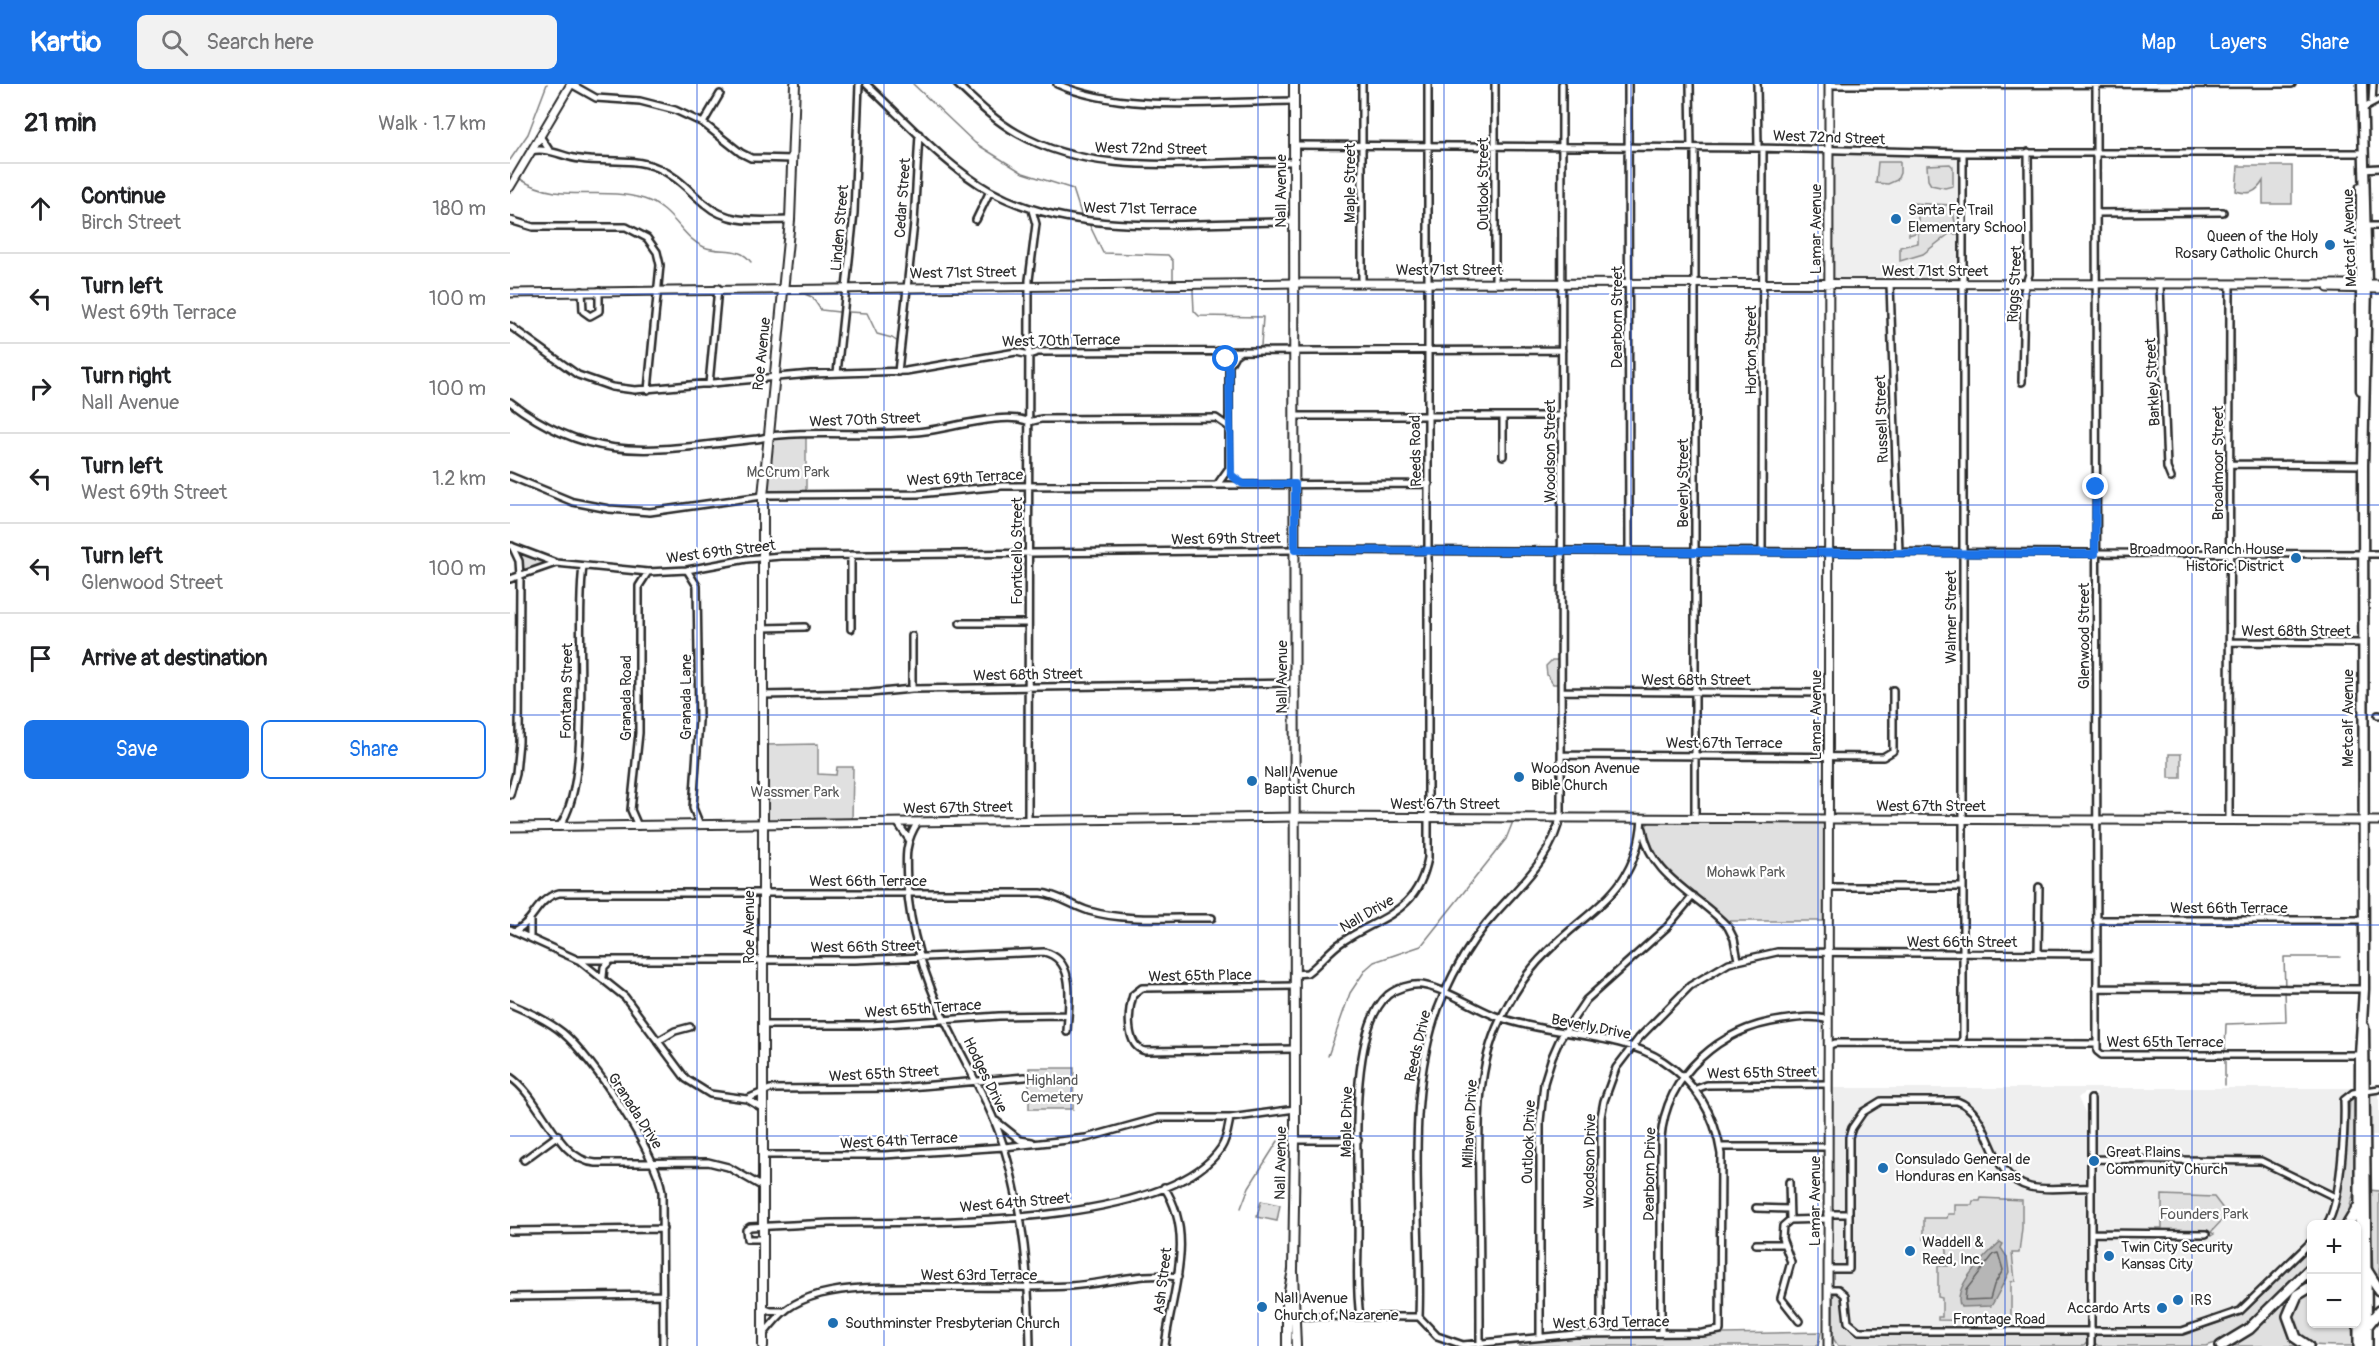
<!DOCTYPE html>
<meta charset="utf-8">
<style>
body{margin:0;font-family:Pangolin,sans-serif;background:#f2f2f2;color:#202124}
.controls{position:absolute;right:18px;bottom:18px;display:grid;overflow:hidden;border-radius:9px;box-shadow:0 2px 4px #0004}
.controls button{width:54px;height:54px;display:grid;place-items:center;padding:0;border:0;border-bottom:2px solid #e0e0e0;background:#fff;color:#202124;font:30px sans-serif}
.stop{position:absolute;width:18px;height:18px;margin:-14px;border:4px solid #1a73e8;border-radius:50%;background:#fff}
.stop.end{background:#1a73e8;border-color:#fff;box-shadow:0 2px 6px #0008}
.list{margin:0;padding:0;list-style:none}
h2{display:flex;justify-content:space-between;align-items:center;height:78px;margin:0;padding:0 24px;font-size:26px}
h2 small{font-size:20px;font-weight:400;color:#757577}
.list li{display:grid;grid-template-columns:39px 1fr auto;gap:18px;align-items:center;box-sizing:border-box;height:90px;padding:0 24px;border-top:2px solid #e0e0e0}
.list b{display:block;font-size:22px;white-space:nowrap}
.list p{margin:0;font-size:20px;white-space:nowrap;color:#757577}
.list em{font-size:20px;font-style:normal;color:#757577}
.actions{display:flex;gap:12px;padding:18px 24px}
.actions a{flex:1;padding:14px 0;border:2px solid #1a73e8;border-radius:9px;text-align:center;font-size:21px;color:#1a73e8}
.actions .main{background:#1a73e8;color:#fff}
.icon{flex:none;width:33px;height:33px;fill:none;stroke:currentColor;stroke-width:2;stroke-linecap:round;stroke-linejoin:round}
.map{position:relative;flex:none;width:1869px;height:1262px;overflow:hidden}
header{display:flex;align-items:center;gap:36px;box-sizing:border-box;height:84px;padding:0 30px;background:#1a73e8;color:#fff}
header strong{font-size:28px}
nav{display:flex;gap:33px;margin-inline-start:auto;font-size:21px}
.search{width:420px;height:54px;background:#f2f2f2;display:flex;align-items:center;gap:15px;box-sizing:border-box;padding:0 21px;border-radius:9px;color:#757577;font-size:22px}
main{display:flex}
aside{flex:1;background:#fff}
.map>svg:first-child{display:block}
</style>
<header>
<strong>Kartio</strong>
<div class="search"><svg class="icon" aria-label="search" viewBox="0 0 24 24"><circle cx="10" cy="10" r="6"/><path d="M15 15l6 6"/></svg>Search here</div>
<nav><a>Map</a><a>Layers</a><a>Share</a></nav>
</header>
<main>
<aside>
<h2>21 min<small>Walk · 1.7 km</small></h2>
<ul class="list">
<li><svg class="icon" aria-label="ahead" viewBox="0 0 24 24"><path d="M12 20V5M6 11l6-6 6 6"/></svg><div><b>Continue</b><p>Birch Street</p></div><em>180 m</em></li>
<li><svg class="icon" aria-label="left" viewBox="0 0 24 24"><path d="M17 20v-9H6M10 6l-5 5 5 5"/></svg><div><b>Turn left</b><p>West 69th Terrace</p></div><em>100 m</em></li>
<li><svg class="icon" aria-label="right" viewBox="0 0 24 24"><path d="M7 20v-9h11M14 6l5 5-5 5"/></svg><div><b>Turn right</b><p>Nall Avenue</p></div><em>100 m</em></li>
<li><svg class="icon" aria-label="left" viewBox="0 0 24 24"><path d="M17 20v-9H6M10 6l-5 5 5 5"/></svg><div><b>Turn left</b><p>West 69th Street</p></div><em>1.2 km</em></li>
<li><svg class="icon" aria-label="left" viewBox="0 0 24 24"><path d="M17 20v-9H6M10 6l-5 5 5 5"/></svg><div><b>Turn left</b><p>Glenwood Street</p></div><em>100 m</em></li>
<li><svg class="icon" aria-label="arrive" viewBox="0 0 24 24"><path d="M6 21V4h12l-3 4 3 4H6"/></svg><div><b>Arrive at destination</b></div></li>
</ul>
<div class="actions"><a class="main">Save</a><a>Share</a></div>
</aside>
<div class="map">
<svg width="1869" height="1262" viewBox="0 0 1869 1262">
<rect width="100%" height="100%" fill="#fff"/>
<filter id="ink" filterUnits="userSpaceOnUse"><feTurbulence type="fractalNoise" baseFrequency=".0167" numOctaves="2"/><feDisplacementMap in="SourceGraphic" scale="12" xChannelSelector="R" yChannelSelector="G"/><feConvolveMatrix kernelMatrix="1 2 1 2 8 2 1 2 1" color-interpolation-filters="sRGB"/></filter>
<g filter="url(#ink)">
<!-- built -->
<path fill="#efefef" d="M1321,68L1451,71V199H1321Z
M1323,1004H1846V1005L1837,1007L1830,1016L1831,1064L1820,1130L1815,1140H1802L1801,1153L1728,1226L1672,1245H1590L1584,1241V1017L1587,1009H1574L1568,1014L1578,1034L1577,1243L1353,1245L1341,1239L1338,1210L1323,1198Z
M1869,1007V1051H1859L1860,1012L1862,1008Z"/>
<!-- green -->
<path fill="#e0e0e0" stroke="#868686" stroke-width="1.5" d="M1368,78H1390V89L1387,96L1378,100L1366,99Z
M1440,80L1443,83V102L1435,104L1421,101L1418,96L1417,81Z
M1728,82H1782V120H1753V97C1746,109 1739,111 1726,107Z
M1399,119L1442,121L1447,150H1439L1413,170L1390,177V163L1408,159V148L1399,151V143H1408V123L1399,128Z
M263,353H296V408L258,407L261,356Z
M11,469L38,478L39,479L14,487L9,470Z
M1042,576H1049L1048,600H1043L1037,591L1036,582Z
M308,660V690L326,691L327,683H343L342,737L257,736L255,661Z
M1659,670H1671V694H1659Z
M1140,737L1312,739L1315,742V837H1217C1188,807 1138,789 1136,742Z
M519,984H564L563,1025H519Z
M1840,1014H1845L1847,1017L1845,1104L1835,1140H1821L1826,1128L1838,1052Z
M1859,1106L1869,1107V1202L1863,1188Z
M1652,1111L1704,1113L1720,1134L1715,1133L1701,1148L1704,1150L1701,1152L1686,1146H1648L1647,1144H1652Z
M1471,1114L1512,1116V1144L1509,1169H1502L1505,1197L1501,1198V1237L1428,1236V1233H1432V1214L1428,1213V1182H1438L1436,1155H1414V1134H1437L1438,1130H1445V1121H1462L1463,1117H1470Z
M751,1117L770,1121L767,1137L747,1133Z
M1801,1161V1179C1771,1209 1740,1252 1696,1262H1588L1585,1259V1252L1589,1250H1674L1723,1234L1738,1225Z
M1801,1187V1199L1796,1201L1777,1241L1789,1262H1718Z
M1801,1205L1802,1240H1842L1843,1262C1830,1262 1816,1262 1804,1261C1774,1252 1780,1218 1801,1205Z
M1327,1208L1334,1215L1335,1240L1347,1250H1572L1576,1252L1578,1257L1574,1262H1328L1323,1254V1212Z
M1311,1248L1308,1262H1009L1014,1257L1065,1253Z"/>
<!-- water -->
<path fill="#b6b6b6" stroke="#7e7e7e" stroke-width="1.5" d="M1490,1158L1493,1160L1491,1164L1497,1173L1499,1188C1496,1194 1484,1219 1481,1222L1451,1223C1440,1204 1478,1169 1490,1158Z"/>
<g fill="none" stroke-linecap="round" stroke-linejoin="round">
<!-- shore -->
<path stroke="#636363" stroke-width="1.5" d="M1488,1169L1493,1186L1484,1201L1480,1215L1455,1216L1456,1206L1484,1170Z"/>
<!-- stream -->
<path stroke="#7e7e7e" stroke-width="1.5" d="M403,0L465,59L513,89L563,105L572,133
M0,76L18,50L37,0
M0,89V90
M10,95C51,121 89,101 134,115C163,124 173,155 194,163C211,170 229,161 241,178
M580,142L593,169L658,171L663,177V195
M683,206L684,227L689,232L753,233L751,262
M292,209L302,213L311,226L329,228
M338,228L357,229L367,250L382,254L388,258
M1715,968L1716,940L1776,938L1774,873H1830
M818,972L840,909L856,885L864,878L911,862L996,755L1002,740
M1715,973V1001
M731,1124L739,1103L768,1057"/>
<defs>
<path id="minor" d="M61,0L86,14L130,17L165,26L193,39L231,69L241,74L283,75
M356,0C396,37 433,80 480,107C568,156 688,137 785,138
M447,0C466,18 484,36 507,49C590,97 693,75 784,78
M547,0C613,30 712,17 784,17
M852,0V199
M985,0V199
M1118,0L1119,467
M1180,0L1181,64
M1247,0L1248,64
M1586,0L1587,967L1592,971H1852
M1319,1L1782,0
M1862,19L1863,0
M1852,25L1869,16
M193,39L210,10
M30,52L39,66
M784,61L1248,64L1453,69H1852
M21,67C39,63 52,73 70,75C96,79 122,73 148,84C168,93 179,107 195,120C219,141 251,136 280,136
M1853,85L1869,84
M1586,129L1713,128
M0,136L23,143H116L137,154L147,168L150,181L138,306
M466,136L480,107
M1857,142H1869
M1380,200L1389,468
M1650,201L1657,384L1661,394
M72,207L73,227L80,232L89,227V207
M0,242L68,291L102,303L125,306L301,290L396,287L506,268L519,271L528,268L1052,266
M719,282L725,271L731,267
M388,288L404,139L409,50
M327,289L344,129L349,0
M1512,298L1514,207L1519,190L1518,68
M199,300L208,204
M0,318C86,384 149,365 247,355C255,354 262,351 270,351C318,347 367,353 415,347C441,344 497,327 519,338L531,335L706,334L719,343
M785,332H1052
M993,372V332
M1720,380L1853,381
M0,392L63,418L99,425L140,428L259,411L408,410L492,402L919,400
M707,401L719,384V284L708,267
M1,462L46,479
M1252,468L1253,64
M341,471V545
M177,486L187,502L189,637L183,724L190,741
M0,495L46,479L138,488L177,486L237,475L271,472L785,466L1869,470
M450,539H518
M252,544L295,543
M402,552V605
M1719,558L1853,559
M1052,607L1319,609
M252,611L360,609L402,605L785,599
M1868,631H1869
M1052,671L1373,673L1383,667V606
M0,711L6,689L9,658L10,492L9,477L2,462
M1185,734V64
M1719,736L1720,201
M518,737L519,196L526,140L522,126
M387,738L398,754
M408,738C394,759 396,774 397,799C400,851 417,901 440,947C459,986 481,1022 494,1063C514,1130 519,1193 520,1262
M128,742L121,726L129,649V502L138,488
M49,743C84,697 64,546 73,483
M1133,745C1139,792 1189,811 1218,843L1224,855L1228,876
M1318,803H1452
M20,835V854
M1586,836H1853
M0,845L68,876H345L534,868C568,876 558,922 557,948
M5,847C25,837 26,815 49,809H531C549,811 562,822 579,827C617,838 662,833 702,834
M1528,870L1529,803
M70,877L115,913L176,995L200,1010L237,1015L252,1024
M785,890L797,889C810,880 818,867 832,858C872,831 907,830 918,774V0
M93,893L94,883L101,876
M1586,904L1854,905
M0,920C19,928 37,936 53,949C83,974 147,1070 152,1108L153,1262
M253,941H361L489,932L558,931
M148,957L165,947L180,943
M1450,960L1453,954V69
M1318,962L1325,959L1586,960
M785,965L635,967C615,962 618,927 623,911L632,904L785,902
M0,993C32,1014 47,1077 86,1079L198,1078L218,1083L253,1103
M1186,1005L1197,1001L1318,1000
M237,1015L260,1005L388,1004L515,993
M486,1037L510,1056L522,1058
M785,1056H848
M1210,1063H1318
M253,1071H374L494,1063L576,1054L648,1034H720L785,1025
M1581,1075L1751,1077L1825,1113
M14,1076L48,1051
M1279,1098L1280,1136
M654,1103C687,1152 661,1210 655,1262
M1246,1124L1279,1125
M1317,1130H1339
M1817,1140C1831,1118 1835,1044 1834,1016L1843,1009L1869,1005
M0,1147L153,1145
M1581,1149L1696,1150
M253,1155H237L236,1146L240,1143C268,1142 295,1140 322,1139C412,1138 657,1144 711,1064C717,1055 718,1044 720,1034
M1246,1160H1274
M1319,1185H1339V1053L1342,1044L1353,1028L1371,1017H1447C1485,1031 1475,1092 1520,1103C1538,1107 1562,1103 1581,1104
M1319,1205H1328L1335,1211L1338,1238L1349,1247H1672L1730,1227L1802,1157
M0,1213L153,1211
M253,1224L261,1227H272
M786,1232L909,1233L927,1252L953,1261L1065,1250L1192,1249L1210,1246L1211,1070C1205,1031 1187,999 1153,977C1109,948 1036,952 983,931C961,922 936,905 912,901C900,900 887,904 878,911C837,946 848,1086 848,1137C849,1168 845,1201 850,1232
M909,1233C913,1130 891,1006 934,910C945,885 959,861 976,840C1005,805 1043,776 1051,729L1052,0
M1289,1237L1271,1214L1281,1178L1272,1154L1273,1142L1280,1136L1318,1135
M1091,1249V1033L1094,1017L1106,984L1129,954L1180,902L1219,879L1267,868L1586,870
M1151,1249V1054C1156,990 1211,944 1272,936C1287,934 1304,931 1318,936
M253,1251C271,1228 281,1218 310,1210C342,1202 378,1203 410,1203C460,1203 510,1204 560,1202C596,1200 633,1187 668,1193
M1030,1253V1037L1034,999L1042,973L1050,955L1076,916L1157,843L1183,812
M970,1260C970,1210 970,1160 969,1111C969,1052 964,990 990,936C1002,912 1016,888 1036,869C1082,822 1127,808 1132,734
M1581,1262V1015"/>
<path id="tertiary" d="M0,103L61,0
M1818,204L1869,205
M0,209L785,199L1869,200
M0,743L785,733L1869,737
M1318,1262L1319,0"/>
<path id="secondary" d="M783,1188L786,1262
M253,1262V412L280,136L285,0
M777,1262V1217L783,1186L785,1056L784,0"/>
<path id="primary" d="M1851,306V103
M1854,943L1857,1242
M1849,1239L1850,971L1854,905L1853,381L1857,200L1852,0"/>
<path id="trunk" d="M1838,1140L1850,1120
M1857,1187L1869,1206
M1846,1232L1849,1240V1262
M1711,1262L1739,1245L1802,1183
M1798,1262L1786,1254L1778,1232L1787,1211L1802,1202
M1857,1262V1242L1869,1227"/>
</defs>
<!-- minor casing -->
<use href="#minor" stroke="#2b2b2b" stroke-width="10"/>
<!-- tertiary casing -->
<use href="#tertiary" stroke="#2b2b2b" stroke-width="11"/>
<!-- secondary casing -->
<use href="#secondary" stroke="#2b2b2b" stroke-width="12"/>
<!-- primary casing -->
<use href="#primary" stroke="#2b2b2b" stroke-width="13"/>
<!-- trunk casing -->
<use href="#trunk" stroke="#2b2b2b" stroke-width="14"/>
<!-- minor -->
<use href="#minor" stroke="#fff" stroke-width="5"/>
<!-- tertiary -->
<use href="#tertiary" stroke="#fff" stroke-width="7"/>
<!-- secondary -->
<use href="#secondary" stroke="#fff" stroke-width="8"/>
<!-- primary -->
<use href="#primary" stroke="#fff" stroke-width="8"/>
<!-- trunk -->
<use href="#trunk" stroke="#fff" stroke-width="9"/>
</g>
</g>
<g fill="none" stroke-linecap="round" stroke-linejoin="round" filter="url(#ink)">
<!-- route -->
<path stroke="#1a73e8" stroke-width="8" d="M716,275L719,284L721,391L733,400H785V466L1585,470L1586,403"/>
</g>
<!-- grid -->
<path fill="none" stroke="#1d4ed8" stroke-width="1.5" stroke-opacity="0.55" d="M187,0V1262M374,0V1262M561,0V1262M748,0V1262M934,0V1262M1121,0V1262M1308,0V1262M1495,0V1262M1682,0V1262M0,210H1869M0,421H1869M0,631H1869M0,841H1869M0,1052H1869"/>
<!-- markers -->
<g fill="#1f6fb2" stroke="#fff" stroke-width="2">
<circle cx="1386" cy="135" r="6"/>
<circle cx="1820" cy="161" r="6"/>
<circle cx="1786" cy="474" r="6"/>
<circle cx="1009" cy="693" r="6"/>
<circle cx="742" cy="697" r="6"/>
<circle cx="1584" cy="1077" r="6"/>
<circle cx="1373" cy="1084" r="6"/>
<circle cx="1400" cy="1167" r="6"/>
<circle cx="1599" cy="1172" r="6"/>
<circle cx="1668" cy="1216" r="6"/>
<circle cx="752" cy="1223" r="6"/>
<circle cx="1652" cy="1224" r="6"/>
<circle cx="323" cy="1239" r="6"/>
</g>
<g text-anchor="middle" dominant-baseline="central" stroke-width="4.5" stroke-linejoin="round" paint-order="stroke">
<!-- street labels -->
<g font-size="15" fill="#2b2b2b" stroke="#fff">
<text transform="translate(1319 54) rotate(2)">West 72nd Street</text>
<text transform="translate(641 65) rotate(1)">West 72nd Street</text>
<text transform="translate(840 99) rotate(-90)">Maple Street</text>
<text transform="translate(973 100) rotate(-90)">Outlook Street</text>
<text transform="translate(771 107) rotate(-90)">Nall Avenue</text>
<text transform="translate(393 114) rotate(-86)">Cedar Street</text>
<text transform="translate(630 125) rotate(1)">West 71st Terrace</text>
<text transform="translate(330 144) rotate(-85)">Linden Street</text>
<text transform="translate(1306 145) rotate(-90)">Lamar Avenue</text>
<text transform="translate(1840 154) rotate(-92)">Metcalf Avenue</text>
<text x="939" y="186">West 71st Street</text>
<text x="1425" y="187">West 71st Street</text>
<text transform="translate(453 189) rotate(-1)">West 71st Street</text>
<text transform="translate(1505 200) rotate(-87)">Riggs Street</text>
<text transform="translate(1107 233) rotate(-90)">Dearborn Street</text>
<text transform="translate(551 257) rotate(-1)">West 70th Terrace</text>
<text transform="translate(1241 266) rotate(-90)">Horton Street</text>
<text transform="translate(252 270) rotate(-84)">Roe Avenue</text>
<text transform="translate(1643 298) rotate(-93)">Barkley Street</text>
<text transform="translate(1372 335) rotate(-92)">Russell Street</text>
<text transform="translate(355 336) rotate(-2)">West 70th Street</text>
<text transform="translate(906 367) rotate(-91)">Reeds Road</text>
<text transform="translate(1040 367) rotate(-90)">Woodson Street</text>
<text transform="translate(1708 379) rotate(-90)">Broadmoor Street</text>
<text transform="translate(455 394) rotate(-3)">West 69th Terrace</text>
<text transform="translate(1173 399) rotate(-90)">Beverly Street</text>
<text transform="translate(716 455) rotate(-1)">West 69th Street</text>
<text transform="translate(507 467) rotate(-90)">Fonticello Street</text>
<text transform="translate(211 468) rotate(-7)">West 69th Street</text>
<text transform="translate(1441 533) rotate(-90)">Walmer Street</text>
<text x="1786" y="547">West 68th Street</text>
<text transform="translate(1574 552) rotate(-90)">Glenwood Street</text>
<text transform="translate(518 591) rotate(-1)">West 68th Street</text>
<text transform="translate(772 593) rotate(-90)">Nall Avenue</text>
<text x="1186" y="596">West 68th Street</text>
<text transform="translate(57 607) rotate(-89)">Fontana Street</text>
<text transform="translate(176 613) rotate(-90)">Granada Lane</text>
<text transform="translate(116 614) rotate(-90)">Granada Road</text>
<text transform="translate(1306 631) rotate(-90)">Lamar Avenue</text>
<text transform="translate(1838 634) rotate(-90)">Metcalf Avenue</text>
<text x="1214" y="659">West 67th Terrace</text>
<text x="935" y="720">West 67th Street</text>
<text x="1421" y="722">West 67th Street</text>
<text transform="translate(448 724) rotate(-1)">West 67th Street</text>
<text x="358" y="797">West 66th Terrace</text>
<text x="1719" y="824">West 66th Terrace</text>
<text transform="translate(857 830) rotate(-30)">Nall Drive</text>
<text transform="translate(239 843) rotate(-90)">Roe Avenue</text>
<text x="1452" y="858">West 66th Street</text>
<text transform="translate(356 863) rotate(-1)">West 66th Street</text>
<text transform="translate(690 892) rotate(-1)">West 65th Place</text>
<text transform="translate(413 925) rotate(-4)">West 65th Terrace</text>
<text transform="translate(1081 943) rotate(11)">Beverly Drive</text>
<text x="1655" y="958">West 65th Terrace</text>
<text transform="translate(908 962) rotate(-77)">Reeds Drive</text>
<text transform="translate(1252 989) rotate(-1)">West 65th Street</text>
<text transform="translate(374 990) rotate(-3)">West 65th Street</text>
<text transform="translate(475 991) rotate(64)">Hodges Drive</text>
<text transform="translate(125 1027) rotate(57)">Granada Drive</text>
<text transform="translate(837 1038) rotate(-89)">Maple Drive</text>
<text transform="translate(960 1040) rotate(-87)">Milhaven Drive</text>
<text transform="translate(389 1057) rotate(-3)">West 64th Terrace</text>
<text transform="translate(1019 1058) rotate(-88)">Outlook Drive</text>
<text transform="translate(1080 1077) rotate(-89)">Woodson Drive</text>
<text transform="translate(771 1079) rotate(-89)">Nall Avenue</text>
<text transform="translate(1140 1090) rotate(-89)">Dearborn Drive</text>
<text transform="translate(1305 1117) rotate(-90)">Lamar Avenue</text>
<text transform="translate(505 1119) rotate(-5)">West 64th Street</text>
<text x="469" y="1191">West 63rd Terrace</text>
<text transform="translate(653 1197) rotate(-83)">Ash Street</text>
<text x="1489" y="1235">Frontage Road</text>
<text transform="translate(1101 1239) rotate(-1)">West 63rd Terrace</text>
</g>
<!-- poi labels -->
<g font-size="15" fill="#2b2b2b" stroke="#fff" text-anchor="start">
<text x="1398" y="126">Santa Fe Trail<tspan x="1398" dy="17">Elementary School</tspan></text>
<text x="1808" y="152" text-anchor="end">Queen of the Holy<tspan x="1808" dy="17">Rosary Catholic Church</tspan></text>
<text x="1774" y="465" text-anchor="end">Broadmoor Ranch House<tspan x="1774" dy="17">Historic District</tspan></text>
<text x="1021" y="684">Woodson Avenue<tspan x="1021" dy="17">Bible Church</tspan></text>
<text x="754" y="688">Nall Avenue<tspan x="754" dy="17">Baptist Church</tspan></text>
<text x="1596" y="1068">Great Plains<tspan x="1596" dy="17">Community Church</tspan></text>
<text x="1385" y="1075">Consulado General de<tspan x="1385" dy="17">Honduras en Kansas</tspan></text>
<text x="1412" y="1158">Waddell &amp;<tspan x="1412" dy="17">Reed, Inc.</tspan></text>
<text x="1611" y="1163">Twin City Security<tspan x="1611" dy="17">Kansas City</tspan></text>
<text x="764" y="1214">Nall Avenue<tspan x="764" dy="17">Church of Nazarene</tspan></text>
<text x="1680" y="1216">IRS</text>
<text x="1640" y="1224" text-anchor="end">Accardo Arts</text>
<text x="335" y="1239">Southminster Presbyterian Church</text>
</g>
<!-- park labels -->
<g font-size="15" fill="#585858" stroke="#fff">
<text x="278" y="388">McCrum Park</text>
<text x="285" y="708">Wassmer Park</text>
<text x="1236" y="788">Mohawk Park</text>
<text x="542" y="996">Highland<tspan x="542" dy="17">Cemetery</tspan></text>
<text x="1694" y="1130">Founders Park</text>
</g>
</g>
</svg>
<div class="controls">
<button>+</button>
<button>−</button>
</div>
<div class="stop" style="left:716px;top:275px"></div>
<div class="stop end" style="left:1586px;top:403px"></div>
</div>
</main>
